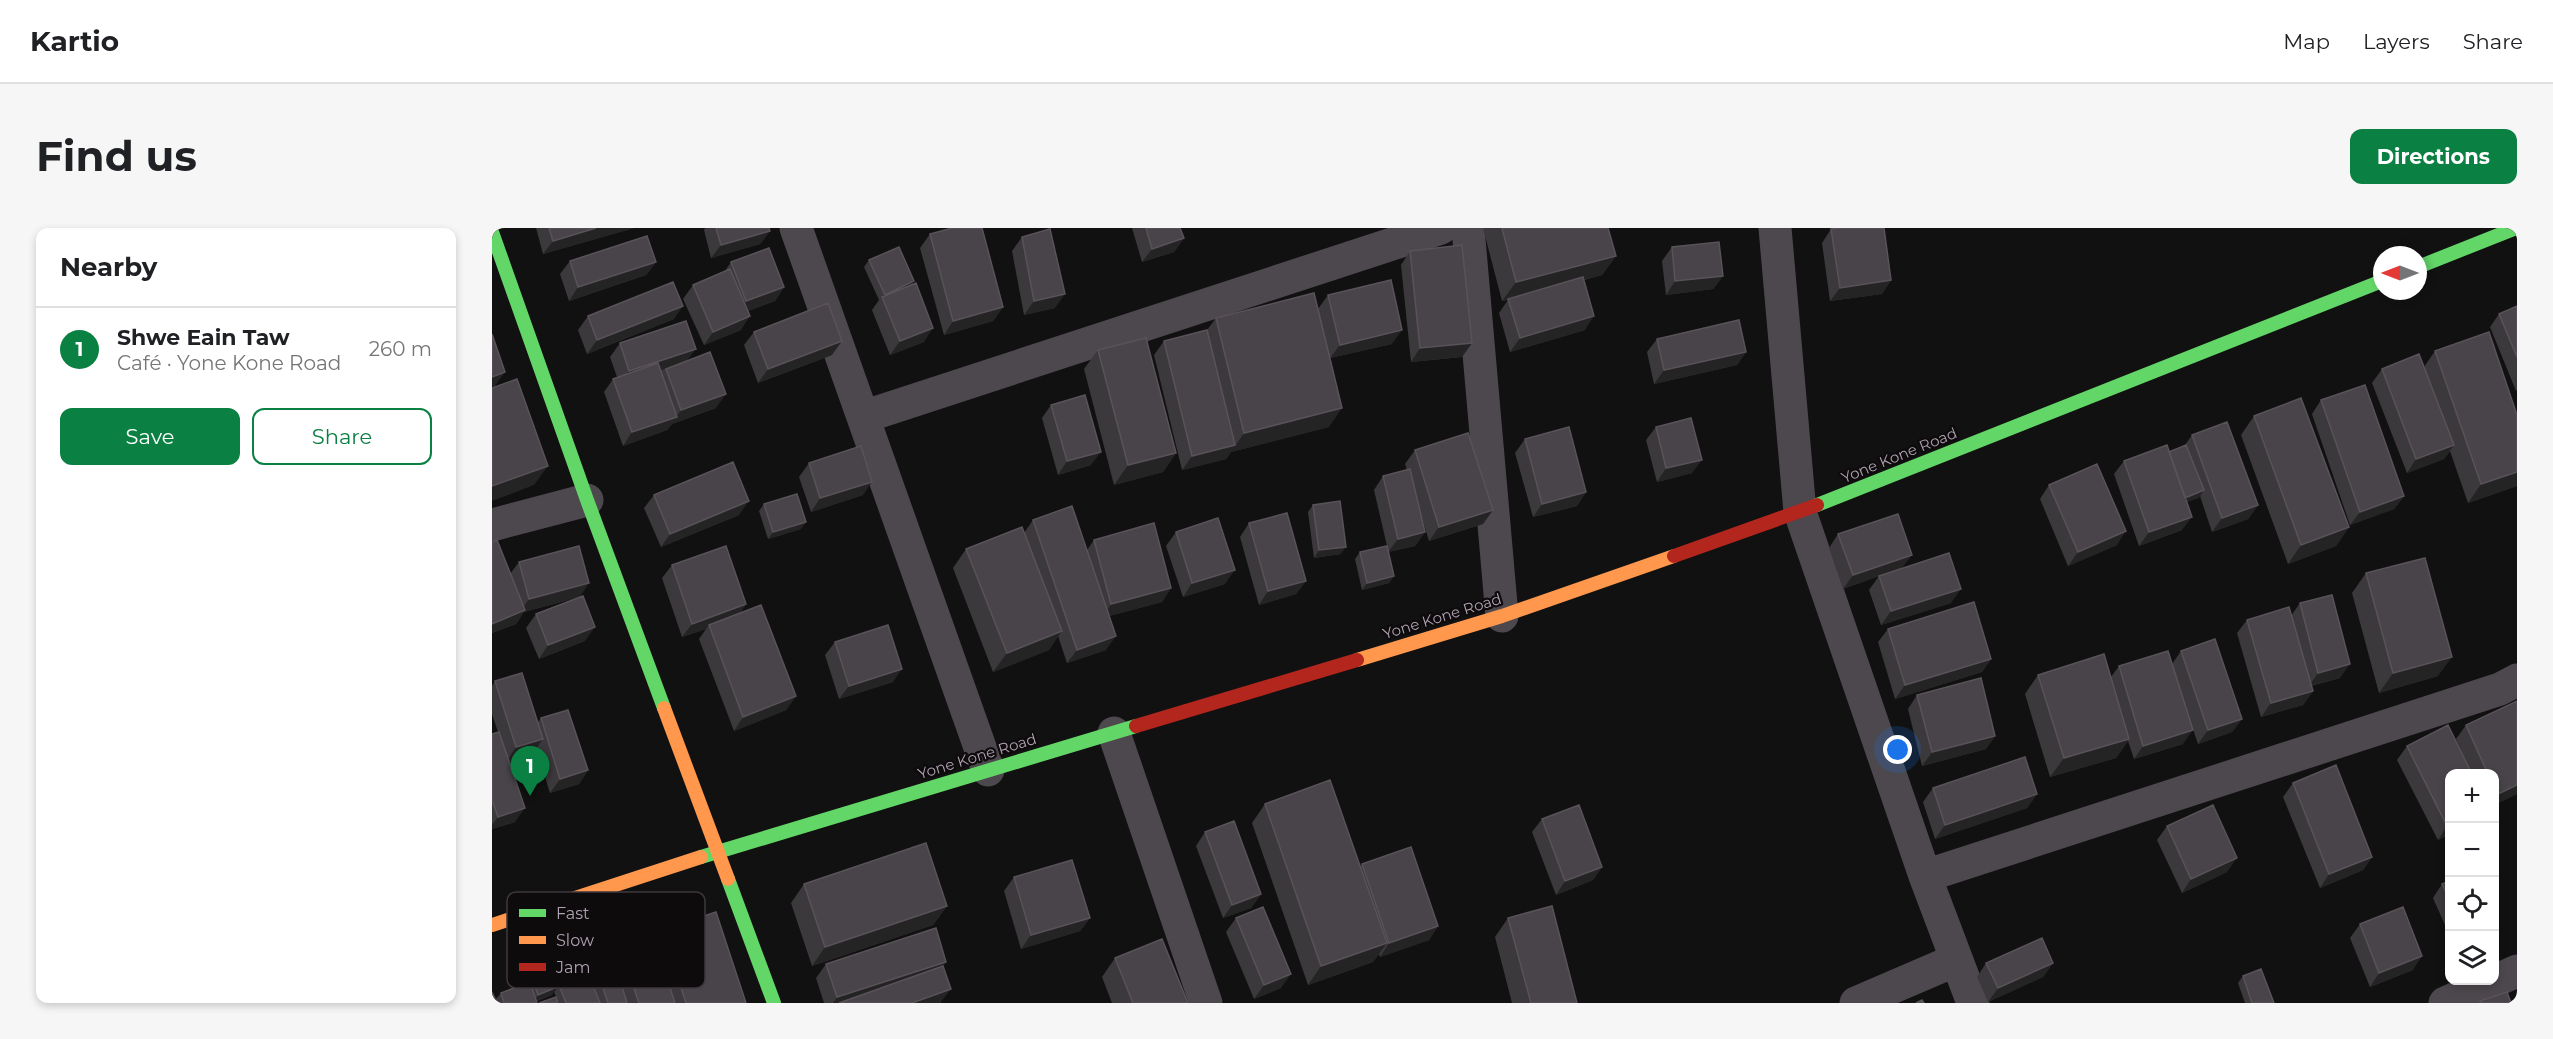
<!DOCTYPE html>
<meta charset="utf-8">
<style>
body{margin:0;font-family:Montserrat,sans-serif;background:#f6f6f6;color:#202124}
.controls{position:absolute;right:18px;bottom:18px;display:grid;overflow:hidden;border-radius:12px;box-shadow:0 3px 9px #0003}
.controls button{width:54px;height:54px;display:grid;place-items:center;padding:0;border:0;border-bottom:2px solid #e0e0e0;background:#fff;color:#202124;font:30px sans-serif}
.compass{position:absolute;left:1881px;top:18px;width:54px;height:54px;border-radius:50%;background:#fff;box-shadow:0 3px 9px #0003;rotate:270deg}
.you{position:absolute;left:1406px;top:522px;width:21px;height:21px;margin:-15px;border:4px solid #fff;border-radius:50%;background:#1a73e8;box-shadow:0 0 0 9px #1a73e833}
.badge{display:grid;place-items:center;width:39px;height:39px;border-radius:50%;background:#0b8043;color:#fff;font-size:20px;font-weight:700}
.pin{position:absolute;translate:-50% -50px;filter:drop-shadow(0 2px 3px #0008)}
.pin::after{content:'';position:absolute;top:32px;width:21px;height:18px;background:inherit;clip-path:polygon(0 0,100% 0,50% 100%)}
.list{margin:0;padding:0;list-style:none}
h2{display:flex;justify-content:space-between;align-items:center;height:78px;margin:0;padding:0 24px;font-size:26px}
h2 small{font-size:20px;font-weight:400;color:#757577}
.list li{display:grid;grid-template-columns:39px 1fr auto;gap:18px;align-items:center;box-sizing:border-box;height:84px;padding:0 24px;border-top:2px solid #e0e0e0}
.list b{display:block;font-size:22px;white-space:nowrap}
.list p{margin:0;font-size:20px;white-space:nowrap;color:#757577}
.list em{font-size:20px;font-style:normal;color:#757577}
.actions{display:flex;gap:12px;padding:18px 24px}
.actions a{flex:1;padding:14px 0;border:2px solid #0b8043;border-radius:12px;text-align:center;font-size:21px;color:#0b8043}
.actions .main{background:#0b8043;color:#fff}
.icon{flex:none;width:33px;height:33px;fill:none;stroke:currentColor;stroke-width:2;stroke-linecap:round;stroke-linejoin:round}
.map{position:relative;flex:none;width:2025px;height:775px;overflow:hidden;border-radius:12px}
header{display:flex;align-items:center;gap:36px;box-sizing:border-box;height:84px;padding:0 30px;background:#fff;border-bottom:2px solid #e0e0e0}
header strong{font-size:28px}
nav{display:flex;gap:33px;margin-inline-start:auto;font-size:21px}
.intro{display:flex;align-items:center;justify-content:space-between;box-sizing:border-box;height:144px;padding:0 36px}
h1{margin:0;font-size:42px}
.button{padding:15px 27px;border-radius:12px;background:#0b8043;color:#fff;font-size:21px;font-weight:700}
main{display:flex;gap:36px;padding:0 36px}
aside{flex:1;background:#fff;border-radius:12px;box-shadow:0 3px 9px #0003}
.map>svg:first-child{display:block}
</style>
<header>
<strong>Kartio</strong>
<nav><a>Map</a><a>Layers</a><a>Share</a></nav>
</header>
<div class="intro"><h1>Find us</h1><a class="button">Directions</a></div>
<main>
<aside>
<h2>Nearby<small></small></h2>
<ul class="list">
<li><span class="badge">1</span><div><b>Shwe Eain Taw</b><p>Café · Yone Kone Road</p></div><em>260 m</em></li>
</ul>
<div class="actions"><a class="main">Save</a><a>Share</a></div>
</aside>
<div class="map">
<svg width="2025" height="775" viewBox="0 0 2025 775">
<rect width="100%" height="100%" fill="#111"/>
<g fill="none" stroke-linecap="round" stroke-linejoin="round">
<!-- street -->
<path stroke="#4d484d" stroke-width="33" d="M304,0L496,542
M976,0L1010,388
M1283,0L1308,284L1433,648L1481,775
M371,189L949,0
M0,297L95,272
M622,505L714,775
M1433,648L2008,461L2025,452
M1364,775L1464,732
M1953,775L2025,743"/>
<!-- fast -->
<path stroke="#63d668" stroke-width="14" d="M0,4L95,272L172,480
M1926,39L2024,0
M1325,277L1890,53
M209,629L644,498
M236,651L282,775"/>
<!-- slow -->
<path stroke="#ff974d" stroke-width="14" d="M865,432L1010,388L1182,328
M172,480L236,651
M0,697L209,629"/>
<!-- jam -->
<path stroke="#b3261e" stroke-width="14" d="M1182,328L1325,277
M644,498L865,432"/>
</g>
<!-- wall -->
<path fill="#3c393c" d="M44,0H142L51,26Z
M213,0H277L278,3L268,16L219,30L212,2Z
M640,0H688L692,10L682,24L650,34Z
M991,0H1116L1124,28L1110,47L1092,52L1093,102L1018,124L1007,85L1016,72L1010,73Z
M1339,1L1399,52L1390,66L1338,73L1330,15Z
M438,6L511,79L501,93L452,107L428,20Z
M530,9L563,80L532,87L520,23Z
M1180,19L1231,48L1221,61L1174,67L1170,33Z
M918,23L980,115L970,129L919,134L909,37Z
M377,32L420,57L432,114L398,127L380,82L387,72L372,39Z
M78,33L164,34L154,47L77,73L68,46Z
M239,34L292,59L283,73L256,83L249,102L212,117L191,71L201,57L233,43Z
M836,67L900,116L838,130L837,199L739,224L734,231L690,242L662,127L672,113L715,102L724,90L826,81Z
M2025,78V162L2024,163L1998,99L2007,86Z
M96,88L182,91L95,126L86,102Z
M262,104L340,127L266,155L252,117Z
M1165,111L1254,124L1245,137L1162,156L1155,124Z
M128,115L195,133L224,180L180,196L175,202L131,218L112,164L121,151L125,149L118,129Z
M606,122L684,225L671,244L622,257L592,141Z
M1943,123L2025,187V258L1976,275L1958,223L1952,231L1915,245L1880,155L1890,141L1932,139Z
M1829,172L1912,268L1902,281L1858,297L1820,186Z
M559,177L599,237L566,247L550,190Z
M1762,188L1857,299L1844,318L1796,336L1749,207Z
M1164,199L1200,245L1165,254L1154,212Z
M1700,207L1766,277L1756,291L1720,304L1708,268L1695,274L1690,302L1647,318L1622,246L1632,233L1677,224L1693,217Z
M1033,211L1094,264L1085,278L1041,289L1023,225Z
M923,222L1001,282L991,296L937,313L928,283L933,304L923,318L896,324L902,348L897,355L870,362L863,331L868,324L895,318L882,262L891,248L915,242L913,236Z
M317,235L371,267L319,284L307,249Z
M1557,257L1625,317L1576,338L1548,271Z
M162,267L247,287L169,319L152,280Z
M272,276L309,301L276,311L267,283Z
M821,277L849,326L822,330L816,284Z
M541,292L595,322L602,312L679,360L670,374L617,388L614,422L575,435L566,408L557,422L501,444L461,340L474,321L532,305Z
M757,295L814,353L804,366L767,377L748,309Z
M684,304L733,356L691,369L674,318Z
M1346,306L1410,340L1459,375L1389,397L1377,362L1387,348L1351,361L1337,320Z
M0,314L18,346L27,334L88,369L32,384L24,396L0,405Z
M180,337L254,376L248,385L304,468L294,482L242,503L207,411L214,401L190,409L170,350Z
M1874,345L1946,448L1887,465L1860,365Z
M1808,375L1848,450L1819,458L1821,463L1811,477L1769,489L1745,405L1755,392L1799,388Z
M44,386L93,413L47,431L34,400Z
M1396,401L1499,431L1490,444L1403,471L1386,414Z
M343,414L401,454L347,471L333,427Z
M1689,423L1750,491L1740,504L1706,516L1691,472V516L1642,531L1636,513L1624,530L1558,549L1533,466L1546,447L1619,449L1627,438L1680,436Z
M3,453L46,494L49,490L96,542L87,556L58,565L44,520L41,525L17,533L23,594L0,601V506L6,504L0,486V458Z
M1425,467L1503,508L1494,521L1430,538L1416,481Z
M1974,497L2025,566L2002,577V546H1958V606L1946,612L1905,532L1915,518L1976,537L1964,511Z
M1801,555L1880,629L1871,642L1828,660L1791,569Z
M1441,560L1545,566L1535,580L1443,611L1431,574Z
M773,576L868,639L870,636L946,698L937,712L888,729L887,726L881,734L816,757L760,595Z
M1050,591L1110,639L1101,652L1064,667L1040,604Z
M1675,598L1735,644L1690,665L1665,612Z
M713,604L769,666L759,680L731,690L704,618Z
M522,649L598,690L588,703L529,721L512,663Z
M1958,653V705L1957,706L1941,670L1950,656Z
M312,656L455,678L441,697L320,738L299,675Z
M744,690L789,760L762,771L734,704Z
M1016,690L1085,775H1020L1003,709Z
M1868,696L1921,742L1878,759L1858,710Z
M170,702L254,775H108L99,746L104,739L121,734L129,722L162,713Z
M623,730L696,775H620L610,749Z
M454,734L451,738L449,775H332L324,750L334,736Z
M1494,735H1561L1551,749L1496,774L1485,749Z
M1751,748L1782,775H1753L1746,755Z
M40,750L60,767L45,773V775H0L3,772L9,765L37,755Z
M67,757L108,775H67L62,764Z"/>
<!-- shaded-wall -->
<path fill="#252425" d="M104,0H142L51,26L61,13Z
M278,3L268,16L219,30L229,17Z
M692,10L682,24L650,34L660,21Z
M1124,28L1110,47L1010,73L1024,54Z
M164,34L154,47L77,73L86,59Z
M1231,48L1221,61L1174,67L1183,53Z
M1399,52L1390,66L1338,73L1348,60Z
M422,53L417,60L393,67Z
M292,59L283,73L245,87L254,73Z
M573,66L563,80L532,87L542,73Z
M191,78L182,91L95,126L105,112Z
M511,79L501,93L452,107L461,93Z
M258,88L249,102L212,117L221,104Z
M1102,88L1093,102L1018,124L1028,110Z
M441,100L432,114L398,127L408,113Z
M910,102L900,116L838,130L848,117Z
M350,113L340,127L266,155L276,141Z
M980,115L970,129L919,134L928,120Z
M204,121L194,134L127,156L137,143Z
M1254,124L1245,137L1162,156L1172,142Z
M13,144L3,158L0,159V149Z
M234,166L224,180L180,196L175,202L131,218L140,204L184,189L189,182Z
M850,180L837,199L739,224L734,231L690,242L700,228L743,218L752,205Z
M1962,217L1952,231L1915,245L1924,231Z
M609,224L599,237L566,247L575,233Z
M684,225L671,244L622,257L636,237Z
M1210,232L1200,245L1165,254L1174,240Z
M56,238L42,257L0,273V258Z
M2025,244V258L1976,275L1989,256Z
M380,254L371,267L319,284L328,270Z
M1712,262L1707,270L1687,277L1692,270Z
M1094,264L1085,278L1041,289L1050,276Z
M1912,268L1902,281L1858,297L1868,284Z
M257,273L247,287L169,319L178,306Z
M1766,277L1756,291L1720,304L1730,290Z
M1001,282L991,296L937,313L947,299Z
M1700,289L1690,302L1647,318L1657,304Z
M314,294L309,301L276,311L281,304Z
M1857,299L1844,318L1796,336L1809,317Z
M1634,303L1625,317L1576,338L1586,324Z
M933,304L923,318L896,324L906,311Z
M854,319L849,326L822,330L827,322Z
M1420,327L1410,340L1351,361L1361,347Z
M743,342L733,356L691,369L700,355Z
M902,348L897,355L870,362L875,355Z
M814,353L804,366L767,377L776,363Z
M97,355L88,369L32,384L24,396L0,405V396L28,384L37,371Z
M679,360L670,374L610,390L619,376Z
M1469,361L1459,375L1389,397L1399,383Z
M254,376L245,390L217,397L214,401L190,409L200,396Z
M103,399L93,413L47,431L56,417Z
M570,403L557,422L501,444L515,425Z
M624,408L614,422L575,435L585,422Z
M1960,429L1946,448L1887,465L1901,445Z
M1499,431L1490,444L1403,471L1413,457Z
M1858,436L1848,450L1817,458L1826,445Z
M410,441L401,454L347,471L357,458Z
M1821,463L1811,477L1769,489L1779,475Z
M304,468L294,482L242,503L251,489Z
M1750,491L1740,504L1706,516L1716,502Z
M1701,502L1691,516L1642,531L1651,518Z
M1503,508L1494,521L1430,538L1440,524Z
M51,511L41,525L15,533L24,519Z
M1637,511L1624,530L1558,549L1572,530Z
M96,542L87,556L58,565L68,551Z
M2025,557V566L2002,577V571L2006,566Z
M1545,566L1535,580L1443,611L1453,597Z
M33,580L23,594L0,601V597L6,589Z
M1958,597V606L1946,612L1955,598Z
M1880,629L1871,642L1828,660L1837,646Z
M1745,630L1735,644L1690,665L1699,651Z
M1110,639L1101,652L1064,667L1073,653Z
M769,666L759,680L731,690L740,677Z
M455,678L441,697L320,738L333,719Z
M598,690L588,703L529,721L539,707Z
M946,698L937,712L888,729L897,715Z
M895,715L881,734L816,757L829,738Z
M1930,728L1921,742L1878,759L1887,745Z
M454,734L445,747L360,775H341L345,769Z
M1561,735L1551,749L1496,774L1506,760Z
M799,746L789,760L762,771L772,757Z
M65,759L60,767L41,774L46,767Z
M459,761L448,775H420Z"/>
<!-- building -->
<path fill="#484449" stroke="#595359" stroke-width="1.5" d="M57,0H104L61,13Z
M224,0H277L278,3L229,17Z
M460,0H490L511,79L461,93L438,6Z
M654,0H688L692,10L660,21Z
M1010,0H1116L1124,28L1024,54Z
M1349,0H1392L1399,52L1348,60L1339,1Z
M558,1L573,66L542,73L530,9Z
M155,8L164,34L86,59L78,33Z
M1227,14L1231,48L1183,53L1180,19Z
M970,17L980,115L928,120L918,23Z
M407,19L422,53L393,67L377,32Z
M277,20L292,59L254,73L239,34Z
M238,41L258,88L221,104L201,57Z
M1091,49L1102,88L1028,110L1016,71Z
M899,52L910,102L848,117L836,67Z
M181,54L191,78L105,112L96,88Z
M424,55L441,100L408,113L390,69Z
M822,65L850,180L752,205L724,90Z
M336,75L350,113L276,141L262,104Z
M2025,78V129L2007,86Z
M1247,92L1254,124L1172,142L1165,111Z
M194,93L204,121L137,143L128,115Z
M715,102L743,217L700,228L672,113Z
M1997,104L2025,187V244L1989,256L1943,123Z
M0,106L13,144L0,149Z
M654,110L684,225L636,237L606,122Z
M218,124L234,166L189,182L174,141Z
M1927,126L1962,217L1924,231L1890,141Z
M166,135L185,189L140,204L121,151Z
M25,151L56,238L0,258V160Z
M1873,157L1912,268L1868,284L1829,172Z
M593,167L609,224L575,233L559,177Z
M1809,170L1857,299L1809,317L1762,188Z
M1199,190L1210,232L1174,240L1164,199Z
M1735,194L1766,277L1730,290L1700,207Z
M1077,199L1094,264L1050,276L1033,211Z
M976,205L1001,282L947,299L923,222Z
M1675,217L1700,289L1657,304L1632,233Z
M1694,217L1712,262L1693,270L1677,224Z
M369,218L380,254L328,270L317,235Z
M241,234L257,273L178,306L162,267Z
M1605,236L1634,303L1586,324L1557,257Z
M918,241L933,304L906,311L891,248Z
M305,266L314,294L281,304L272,276Z
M848,273L854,319L827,322L821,277Z
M580,278L624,408L585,422L541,292Z
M795,285L814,353L776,363L757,295Z
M1406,286L1420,327L1361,347L1346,306Z
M726,290L743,342L700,355L684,304Z
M662,295L679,360L619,376L602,312Z
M530,299L570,403L515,425L474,321Z
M5,312L33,382L0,396V314Z
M87,318L97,355L37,371L27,334Z
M234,318L254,376L200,396L180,337Z
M895,318L902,348L875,355L868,324Z
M1457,325L1469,361L1399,383L1387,348Z
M1933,330L1960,429L1901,445L1874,345Z
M1840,367L1858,436L1826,445L1808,375Z
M91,368L103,399L56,417L44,386Z
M1482,374L1499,431L1413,457L1396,401Z
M269,377L304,468L251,489L217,397Z
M1797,379L1821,463L1779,475L1755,392Z
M396,397L410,441L357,458L343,414Z
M1723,411L1750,491L1716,502L1689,423Z
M1676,423L1701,502L1651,518L1627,438Z
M1612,426L1637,511L1572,530L1546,447Z
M30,445L51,511L24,519L3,453Z
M1489,450L1503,508L1440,524L1425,467Z
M2025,473V557L2006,566L2002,559V546H1996L1974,497Z
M76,482L96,542L68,551L49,490Z
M1956,497L1980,546H1958V597L1955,598L1915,518Z
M7,504L33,580L6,589L0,572V506Z
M1533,529L1545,566L1453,597L1441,560Z
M1844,537L1880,629L1837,646L1801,555Z
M838,552L895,715L829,738L773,576Z
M1087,577L1110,639L1073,653L1050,591Z
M1721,577L1745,630L1699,651L1675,598Z
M742,593L769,666L740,677L713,604Z
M434,615L455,678L333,719L312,656Z
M919,619L946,698L897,715L870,636Z
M580,632L598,690L539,707L522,649Z
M1958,653V672L1950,656Z
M1060,678L1085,775H1039L1016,690Z
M771,679L799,746L772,757L744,690Z
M1911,679L1930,728L1887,745L1868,696Z
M224,684L254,775H194L170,702Z
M444,700L454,734L345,769L334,736Z
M1550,710L1561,735L1506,760L1494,735Z
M670,711L696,775H641L623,730Z
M162,712L183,775H147L129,722Z
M122,733L135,775H116L104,739Z
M451,738L459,761L420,775H347Z
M1769,741L1782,775H1760L1751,748Z
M59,742L65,759L46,767L40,750Z
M97,746L108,775H74L67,757Z
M38,754L45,775H12L9,765Z
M0,764L5,775H0Z
M2015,764L2019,775H1989L1988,773Z
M64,769L66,775H47Z
M1430,772L1432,775H1424Z"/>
<g text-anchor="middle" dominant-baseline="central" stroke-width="4.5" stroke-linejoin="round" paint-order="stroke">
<!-- street labels -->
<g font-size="15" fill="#b1a2b2" stroke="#0d0b0c">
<text transform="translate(1407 227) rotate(-22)">Yone Kone Road</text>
<text transform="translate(950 388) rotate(-17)">Yone Kone Road</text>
<text transform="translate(485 528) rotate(-17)">Yone Kone Road</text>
</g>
</g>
<!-- legend -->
<rect x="15" y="664" width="198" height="96" rx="9" fill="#0d0b0c" stroke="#3e383e" stroke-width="1.5"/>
<rect x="27" y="681" width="27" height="8" fill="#63d668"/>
<rect x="27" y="708" width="27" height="8" fill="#ff974d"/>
<rect x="27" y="735" width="27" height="8" fill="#b3261e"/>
<g font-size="16" fill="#b1a2b2">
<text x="64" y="691">Fast</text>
<text x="64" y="718">Slow</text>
<text x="64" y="745">Jam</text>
</g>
</svg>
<div class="controls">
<button>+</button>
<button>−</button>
<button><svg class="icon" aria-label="locate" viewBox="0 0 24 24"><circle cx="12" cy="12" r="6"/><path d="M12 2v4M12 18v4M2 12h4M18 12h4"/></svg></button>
<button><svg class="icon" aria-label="layers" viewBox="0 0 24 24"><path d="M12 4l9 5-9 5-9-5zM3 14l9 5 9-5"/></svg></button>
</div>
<svg class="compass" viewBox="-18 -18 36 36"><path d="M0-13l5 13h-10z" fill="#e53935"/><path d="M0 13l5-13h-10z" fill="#757577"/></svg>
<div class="you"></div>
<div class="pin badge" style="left:38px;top:568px">1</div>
</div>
</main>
